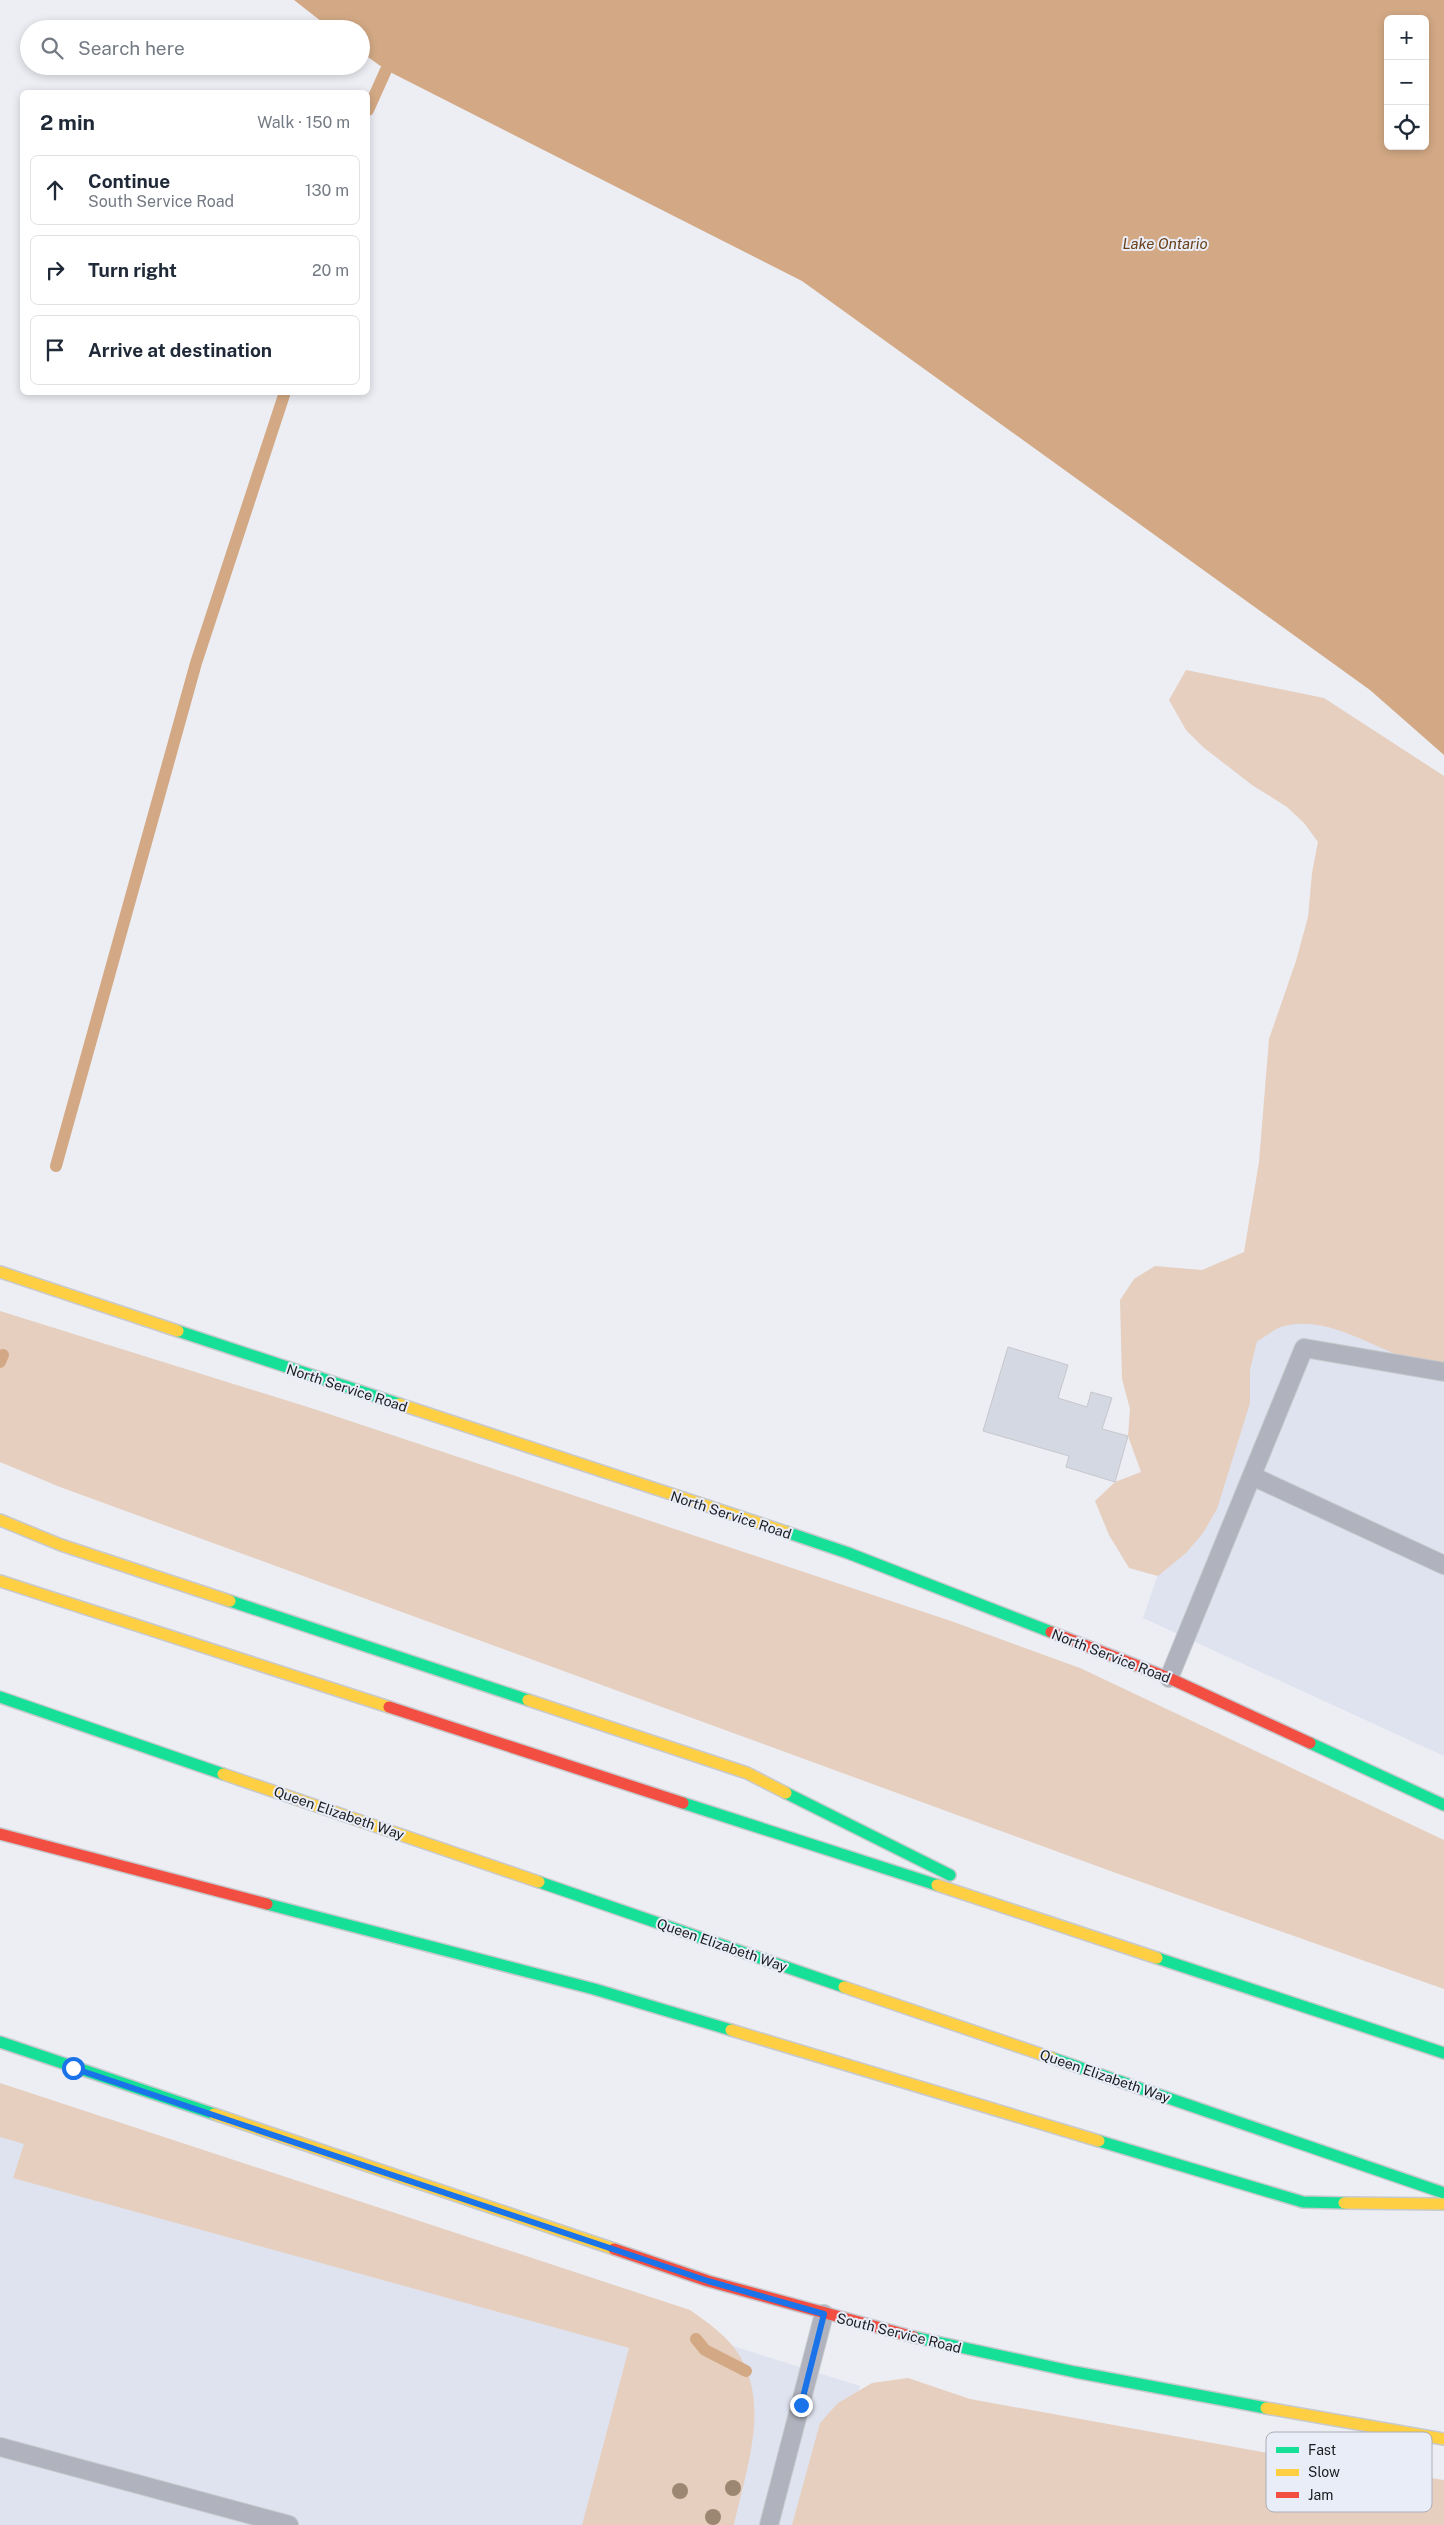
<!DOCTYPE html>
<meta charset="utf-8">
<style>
body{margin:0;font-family:"Public Sans",sans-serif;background:#f2f2f3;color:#1f2937}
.controls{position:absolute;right:15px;top:15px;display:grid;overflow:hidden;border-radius:8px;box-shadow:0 2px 8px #0003}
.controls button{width:45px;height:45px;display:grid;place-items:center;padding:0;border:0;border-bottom:1px solid #e0e1e3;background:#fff;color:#1f2937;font:25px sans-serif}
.stop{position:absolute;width:15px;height:15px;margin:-11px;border:4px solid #1a73e8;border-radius:50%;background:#fff}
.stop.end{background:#1a73e8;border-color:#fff;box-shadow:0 1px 5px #0008}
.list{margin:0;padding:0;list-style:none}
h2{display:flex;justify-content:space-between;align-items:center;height:65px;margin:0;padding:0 20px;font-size:21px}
h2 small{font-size:16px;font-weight:400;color:#747a83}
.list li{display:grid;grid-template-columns:32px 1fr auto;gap:15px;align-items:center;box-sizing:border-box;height:70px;margin:0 10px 10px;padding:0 10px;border:1px solid #e0e1e3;border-radius:8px}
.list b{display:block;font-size:19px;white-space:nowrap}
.list p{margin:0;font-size:16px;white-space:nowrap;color:#747a83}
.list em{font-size:16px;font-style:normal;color:#747a83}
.icon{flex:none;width:28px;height:28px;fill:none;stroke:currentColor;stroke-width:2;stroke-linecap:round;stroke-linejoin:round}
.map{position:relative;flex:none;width:1444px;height:2525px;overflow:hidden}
.search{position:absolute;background:#fff;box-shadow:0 2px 8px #0003;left:20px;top:20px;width:350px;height:55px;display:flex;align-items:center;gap:12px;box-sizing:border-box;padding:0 18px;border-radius:28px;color:#747a83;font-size:19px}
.panel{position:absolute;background:#fff;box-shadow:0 2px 8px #0003;left:20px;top:90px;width:350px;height:305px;border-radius:8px}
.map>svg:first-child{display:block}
</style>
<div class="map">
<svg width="1444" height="2525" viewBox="0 0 1444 2525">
<rect width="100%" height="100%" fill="#eceef4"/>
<!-- built -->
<path fill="#dfe3ef" d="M1444,858V1756L1143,1618L1204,1440Z
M0,2116L860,2386L823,2525H0Z"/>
<!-- green -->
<path fill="#e6cfbe" d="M1186,670L1324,698L1444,776V1367C1390,1364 1335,1310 1281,1327C1273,1330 1265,1337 1257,1341L1250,1370V1403L1217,1509L1203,1533L1186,1553L1158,1576L1129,1568L1109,1535L1095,1501L1115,1482L1141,1472L1128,1436L1130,1409L1122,1379L1120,1300L1134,1279L1155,1266L1202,1270L1244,1252L1259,1162L1269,1039L1296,961L1308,917L1312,873L1318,842L1304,823L1287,807L1252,785L1203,747L1186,730L1169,700Z
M0,1311L314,1409L951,1621L1080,1668L1444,1840V1989L1116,1873L60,1487L0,1462Z
M0,2083L690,2310C706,2321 724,2334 736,2350C772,2402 746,2469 734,2525H582L629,2348L13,2178L24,2144L0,2137Z
M908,2378L970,2399L1295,2458L1444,2480V2525H792L820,2423L838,2403L872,2383Z"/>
<!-- water -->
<path fill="#d3a985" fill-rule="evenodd" d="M294,0H1444V755L1370,690L802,281L386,70L361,52V29H331ZM1388,19H1425V146H1388Z"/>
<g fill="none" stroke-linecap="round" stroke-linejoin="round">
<!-- stream -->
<path stroke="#d3a985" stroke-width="12" d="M368,110L386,70
M56,1166L196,663L285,392
M0,1362L3,1355
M696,2339L705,2350L746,2371"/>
</g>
<!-- building -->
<path fill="#d4d8e2" stroke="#c6c7cc" d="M1008,1347L1068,1365L1058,1398L1087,1407L1091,1392L1112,1398L1102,1429L1128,1436L1115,1482L1066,1467L1069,1456L983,1431Z"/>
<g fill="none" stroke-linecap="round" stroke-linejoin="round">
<defs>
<path id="lane" d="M1252,1476L1444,1565
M1169,1678L1304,1348L1444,1372
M0,2447L289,2525
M769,2525L824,2314"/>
<path id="fast" d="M178,1331L399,1404
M786,1532L848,1553L1051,1632
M230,1601L528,1700
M0,1697L223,1774
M1310,1743L1444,1805
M786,1793L950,1875
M683,1803L937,1885
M539,1882L844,1987
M267,1904L594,1989L731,2030
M1157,1958L1444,2053
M0,2042L214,2114
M1052,2058L1444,2193
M1099,2141L1303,2202L1344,2203
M914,2337L1075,2372L1266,2408"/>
<path id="slow" d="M0,1272L178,1331
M399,1404L786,1532
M0,1520L61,1545L230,1601
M0,1581L389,1707
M528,1700L747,1773L786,1793
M223,1774L539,1882
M937,1885L1157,1958
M844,1987L1052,2058
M731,2030L1099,2141
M214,2114L614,2249
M1344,2203L1444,2204
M1266,2408L1444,2439"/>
<path id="jam" d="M1051,1632L1169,1678L1310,1743
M389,1707L683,1803
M0,1834L267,1904
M614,2249L708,2281L914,2337"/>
</defs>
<!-- lane casing -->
<use href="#lane" stroke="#c7c9cd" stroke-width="20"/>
<!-- fast casing -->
<use href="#fast" stroke="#c7c9cd" stroke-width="14"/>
<!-- slow casing -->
<use href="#slow" stroke="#c7c9cd" stroke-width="14"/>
<!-- jam casing -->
<use href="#jam" stroke="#c7c9cd" stroke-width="14"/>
<!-- lane -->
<use href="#lane" stroke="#b0b3bd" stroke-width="18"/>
<!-- fast -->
<use href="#fast" stroke="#16e098" stroke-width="11"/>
<!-- slow -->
<use href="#slow" stroke="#ffcf43" stroke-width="11"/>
<!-- jam -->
<use href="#jam" stroke="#f24e42" stroke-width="11"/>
</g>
<!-- trees -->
<g fill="#9c8772">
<circle cx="733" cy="2488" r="8"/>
<circle cx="680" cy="2491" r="8"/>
<circle cx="713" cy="2517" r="8"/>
</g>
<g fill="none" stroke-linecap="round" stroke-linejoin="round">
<!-- route -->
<path stroke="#1a73e8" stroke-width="6" d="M73,2068L708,2281L824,2314L801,2405"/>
</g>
<g text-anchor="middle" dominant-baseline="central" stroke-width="4" stroke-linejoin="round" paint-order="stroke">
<!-- street labels -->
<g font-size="14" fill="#1b1c20" stroke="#e9edf8">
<text transform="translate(347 1388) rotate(18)">North Service Road</text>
<text transform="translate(731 1515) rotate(18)">North Service Road</text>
<text transform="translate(1111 1656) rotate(21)">North Service Road</text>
<text transform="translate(339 1813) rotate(19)">Queen Elizabeth Way</text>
<text transform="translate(722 1945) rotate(19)">Queen Elizabeth Way</text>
<text transform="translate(1105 2076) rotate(19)">Queen Elizabeth Way</text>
<text transform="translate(899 2333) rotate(14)">South Service Road</text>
</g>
<!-- water labels -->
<g font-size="15" font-style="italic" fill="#693f17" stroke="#e9edf8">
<text x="1165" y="243">Lake Ontario</text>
</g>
</g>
<!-- legend -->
<rect x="1266" y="2432" width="166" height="80" rx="8" fill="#e9edf8" stroke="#abaeb7" stroke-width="1"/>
<rect x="1276" y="2447" width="23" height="6" fill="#16e098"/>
<rect x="1276" y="2469" width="23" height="7" fill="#ffcf43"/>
<rect x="1276" y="2492" width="23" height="6" fill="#f24e42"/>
<g font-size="14" fill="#1b1c20">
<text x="1308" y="2455">Fast</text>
<text x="1308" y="2477">Slow</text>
<text x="1308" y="2500">Jam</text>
</g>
</svg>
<div class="controls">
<button>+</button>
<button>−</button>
<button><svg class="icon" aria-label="locate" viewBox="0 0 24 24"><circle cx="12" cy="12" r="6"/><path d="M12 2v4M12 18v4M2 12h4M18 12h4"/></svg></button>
</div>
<div class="stop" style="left:73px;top:2068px"></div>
<div class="stop end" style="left:801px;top:2405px"></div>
<div class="search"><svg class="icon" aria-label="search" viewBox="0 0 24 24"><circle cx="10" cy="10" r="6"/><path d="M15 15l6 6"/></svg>Search here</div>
<section class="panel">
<h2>2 min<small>Walk · 150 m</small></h2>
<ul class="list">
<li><svg class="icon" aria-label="ahead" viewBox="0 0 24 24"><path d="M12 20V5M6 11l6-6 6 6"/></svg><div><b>Continue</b><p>South Service Road</p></div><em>130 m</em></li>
<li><svg class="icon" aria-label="right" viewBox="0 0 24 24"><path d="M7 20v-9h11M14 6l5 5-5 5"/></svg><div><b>Turn right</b></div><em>20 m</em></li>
<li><svg class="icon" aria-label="arrive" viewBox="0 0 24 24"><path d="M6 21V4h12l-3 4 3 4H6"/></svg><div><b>Arrive at destination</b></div></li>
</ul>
</section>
</div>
